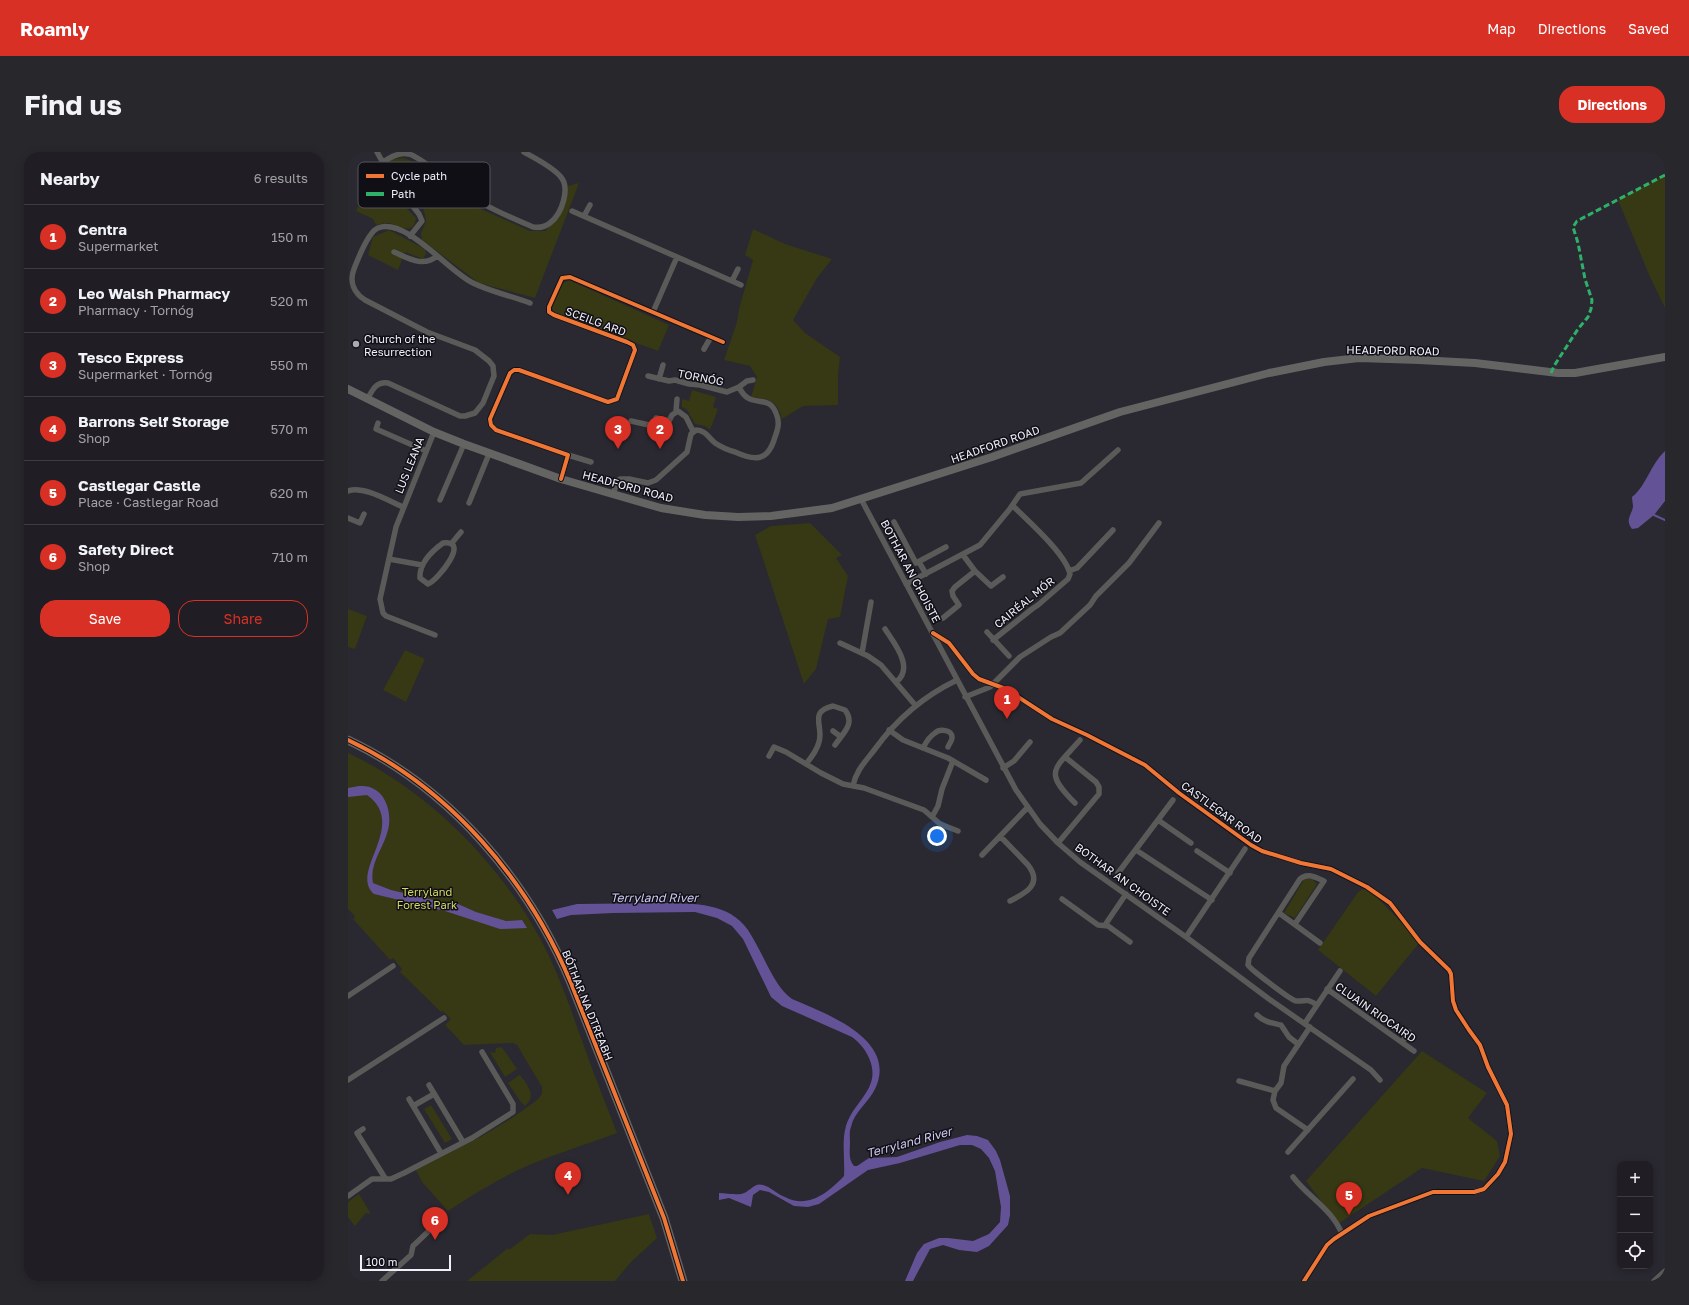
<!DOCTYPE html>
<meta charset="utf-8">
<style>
body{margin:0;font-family:"Golos Text",sans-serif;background:#28272c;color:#f1f3f6}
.controls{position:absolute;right:12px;bottom:12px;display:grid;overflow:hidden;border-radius:8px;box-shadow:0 2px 10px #0003}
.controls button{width:36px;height:36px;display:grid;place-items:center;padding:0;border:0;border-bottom:1px solid #3d3c41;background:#201e24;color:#f1f3f6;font:20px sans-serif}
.scale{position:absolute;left:12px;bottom:10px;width:91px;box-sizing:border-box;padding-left:4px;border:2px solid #f1effa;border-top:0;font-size:11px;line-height:14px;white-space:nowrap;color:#f1effa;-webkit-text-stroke:3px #100f16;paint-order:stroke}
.you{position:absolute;left:589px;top:684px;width:14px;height:14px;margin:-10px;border:3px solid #fff;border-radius:50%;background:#1a73e8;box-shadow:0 0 0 6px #1a73e833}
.badge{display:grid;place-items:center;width:26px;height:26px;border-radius:50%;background:#d93025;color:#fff;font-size:13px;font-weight:700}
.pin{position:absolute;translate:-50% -33px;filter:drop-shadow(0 1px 2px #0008)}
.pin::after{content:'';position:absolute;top:21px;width:14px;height:12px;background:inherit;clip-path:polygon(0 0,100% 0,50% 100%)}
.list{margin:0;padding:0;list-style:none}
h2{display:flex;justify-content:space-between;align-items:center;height:52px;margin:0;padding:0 16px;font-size:17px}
h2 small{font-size:13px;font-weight:400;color:#a2a2a6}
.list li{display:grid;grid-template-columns:26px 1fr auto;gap:12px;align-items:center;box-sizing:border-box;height:64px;padding:0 16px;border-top:1px solid #3d3c41}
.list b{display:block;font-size:15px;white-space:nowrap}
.list p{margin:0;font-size:13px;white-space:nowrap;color:#a2a2a6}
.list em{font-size:13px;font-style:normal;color:#a2a2a6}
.actions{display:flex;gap:8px;padding:12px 16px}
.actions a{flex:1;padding:9px 0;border:1px solid #d93025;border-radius:16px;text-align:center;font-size:14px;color:#d93025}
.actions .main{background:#d93025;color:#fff}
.icon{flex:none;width:22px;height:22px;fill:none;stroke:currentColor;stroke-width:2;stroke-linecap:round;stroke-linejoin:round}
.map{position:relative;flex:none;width:1317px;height:1129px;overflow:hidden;border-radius:16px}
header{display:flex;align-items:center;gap:24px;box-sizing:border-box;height:56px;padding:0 20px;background:#d93025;color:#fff}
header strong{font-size:19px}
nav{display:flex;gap:22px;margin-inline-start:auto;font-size:14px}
.intro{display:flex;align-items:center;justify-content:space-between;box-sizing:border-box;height:96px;padding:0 24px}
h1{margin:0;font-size:28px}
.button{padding:10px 18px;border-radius:16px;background:#d93025;color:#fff;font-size:14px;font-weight:700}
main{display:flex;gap:24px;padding:0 24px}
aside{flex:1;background:#201e24;border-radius:16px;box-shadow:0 2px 10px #0003}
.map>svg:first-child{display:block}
</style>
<header>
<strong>Roamly</strong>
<nav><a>Map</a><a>Directions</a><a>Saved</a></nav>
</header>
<div class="intro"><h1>Find us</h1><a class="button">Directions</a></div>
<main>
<aside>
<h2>Nearby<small>6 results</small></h2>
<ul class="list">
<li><span class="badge">1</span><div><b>Centra</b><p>Supermarket</p></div><em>150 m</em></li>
<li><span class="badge">2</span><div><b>Leo Walsh Pharmacy</b><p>Pharmacy · Tornóg</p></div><em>520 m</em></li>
<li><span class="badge">3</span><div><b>Tesco Express</b><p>Supermarket · Tornóg</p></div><em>550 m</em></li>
<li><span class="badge">4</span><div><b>Barrons Self Storage</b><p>Shop</p></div><em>570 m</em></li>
<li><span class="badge">5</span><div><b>Castlegar Castle</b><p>Place · Castlegar Road</p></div><em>620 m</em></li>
<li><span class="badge">6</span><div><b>Safety Direct</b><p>Shop</p></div><em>710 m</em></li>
</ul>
<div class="actions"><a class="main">Save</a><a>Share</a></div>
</aside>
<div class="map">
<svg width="1317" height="1129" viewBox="0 0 1317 1129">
<rect width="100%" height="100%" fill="#2a2830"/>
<!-- green -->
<path fill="#373814" d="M54,6L65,9L115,46L133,57L182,79H197L211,65L220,34L231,31L187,146L131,131L74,88L73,81L78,69L75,55L51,26L38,8Z
M30,13L51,48L68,66C66,85 51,73 40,71C36,71 32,72 28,73L25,67L8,59Z
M1317,23V156L1302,125L1270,48Z
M405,77L437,92L484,107L469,126L445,168L457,181L492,205L490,224V253L455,254L434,267C429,248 422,247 403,245L409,225L402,214L376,208L389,170L391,157L405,108L397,103Z
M41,78L77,97L78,102L75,107L57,100L50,118L20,103L25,85Z
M221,128L321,173L310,199L207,161L205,158L204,154L214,132Z
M344,238L368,245L365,255L370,257L362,278L357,274L347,272L339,258L334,255V247L341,249Z
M462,371L494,403L488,406L500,424L492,465L480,467L468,517L456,532L407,383L423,374Z
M0,457L19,464L7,497L0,495Z
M57,498L77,507L58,550L35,538Z
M0,601C84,640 161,720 201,804C215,833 225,864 236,894C246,923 258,952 269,981C235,994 199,1004 166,1020C143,1032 121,1045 100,1059L74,1030L68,1018L134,984L164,966L189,948L194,942V935L169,893L165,891L116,893L97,873L103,867L95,859L93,860L52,820L54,817L45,806L42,808L5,767L7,764L0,757Z
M957,726L964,727L969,732L947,766L936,761Z
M1019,735L1072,790L1028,844L970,798L1010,740Z
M153,895L156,898L169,917L157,925L142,900L147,901L148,896Z
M1074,899L1139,941L1120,966L1149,989L1152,1004L1136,1029L1074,1016L990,1072L958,1029Z
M171,923L173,924C180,934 189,944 177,954L172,949L160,931Z
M83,953L104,987L97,991L76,957Z
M11,1042L23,1062L18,1061L7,1074L0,1065V1050Z
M301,1062L309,1086L283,1110L267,1129H119L160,1096L161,1098L182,1082L204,1083Z"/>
<!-- water -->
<path fill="#645296" d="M1317,299V349L1306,363L1290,376L1284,377C1277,368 1283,364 1285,355C1285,352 1284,348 1284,345C1299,333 1302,313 1317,299Z
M11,634C15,634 20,634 24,636C39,642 44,663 40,678C36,696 21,711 25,731L43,738L98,751L110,752L128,760L158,769L174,768L179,776L152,777L97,759L26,742C0,720 61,673 19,643L0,645V636Z
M316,751C347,752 380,750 400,778C407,789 413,801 419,813C426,826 432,838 444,847C476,861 551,887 527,937C521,950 506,960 503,975C501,980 502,986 502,991C502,999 500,1007 506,1014H509L521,1006L549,1005L592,990L619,983L629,984L640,988L648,999L652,1008L662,1044V1063L660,1073L641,1094L629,1100L611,1098L595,1093L582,1097L565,1129H557L569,1101L576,1092L591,1086H600L625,1089L641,1082L652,1070L653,1055L647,1019L641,1006L633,997L624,993H612L552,1011L520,1018L471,1052L460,1055L446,1054L421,1040L412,1038L405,1043L403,1055L381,1046L371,1048V1041C378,1041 386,1043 393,1042C401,1041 406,1030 415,1033C423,1035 429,1042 437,1045C460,1057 480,1041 496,1024C497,1009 494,993 497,978C503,949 535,938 521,906C517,897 512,891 504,885L434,854L423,845L395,787L384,774L369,766L347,760L265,761L223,763L209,767L204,758L229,752Z"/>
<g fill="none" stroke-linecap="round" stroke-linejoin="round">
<!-- stream -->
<path stroke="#645296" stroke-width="2" d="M1306,363L1317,368"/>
<!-- minor -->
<path stroke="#5a5a59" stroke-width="5.5" d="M29,0L45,29L71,62L74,69L62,84
M35,10C43,5 51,0 61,2C76,7 98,28 111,37C134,53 159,64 185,75C191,76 197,75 202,71C214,62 223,35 212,24C203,14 188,7 176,0
M224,59L393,133
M236,64L242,53
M46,100C60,106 75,116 89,104
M384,129L390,117
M305,160L329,105
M356,197L363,185
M300,224L321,229L327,228L341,232L352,233L379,240L391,235
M311,227L315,213
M20,246C25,237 29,229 40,231L112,264H117L127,261L135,251L146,224L145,214L141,209L127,198L79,180L17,148C6,141 1,130 6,117C10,107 20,80 30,76C58,65 101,120 125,131C143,140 164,144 182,151
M328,259L329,247
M308,266L321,269L324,263L330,259L338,265L345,279
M283,269L319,277L321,269
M30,271L28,277L78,299
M86,280L48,375L32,447L35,461L38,464L87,483
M220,303L243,310
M213,327L220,303L148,278L143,273L142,267L162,221L166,218H171L260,250L269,247L287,198L285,193L279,190L206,163L201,160V155L214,126L222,125L375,190
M0,339C15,333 41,349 55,355
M265,343L269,330L272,327H281L300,331L308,328L339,300L343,282L348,278C357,278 361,286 367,291C373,295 380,298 387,300C407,309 420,310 427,285C430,277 432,270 428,261C420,240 402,259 391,235L399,229L405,228
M513,347L668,638L692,672L710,691L732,710L838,785L921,847L1023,918L1032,928
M92,348L116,292
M121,351L141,302
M0,366L12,371L16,362
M546,370L568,411L598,395
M95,391C123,387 90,428 80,432L72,426C71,411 84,399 95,391Z
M103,392L113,380
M615,403L627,419L643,434L655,425
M41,407L74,413
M571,410L578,422
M721,419L729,416L765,378
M558,432L632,393L661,358L672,342L733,331L770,298
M595,466L611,453L605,444L604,439L607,435L627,419
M537,477C546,491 567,516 548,530
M639,480L661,504
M585,481L601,491L625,522L631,527L658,537L704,567L739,583L797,613L831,641L903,693L914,699L953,711L983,717L1019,735L1042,751L1072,790L1101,818L1103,822L1105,849L1108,858L1121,878L1132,893L1140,915L1159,953L1163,982L1157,1010L1150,1022L1136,1037L1126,1040H1085L1021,1064L986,1087L979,1093L956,1129
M645,488L684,457L690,453L720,427L722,422C718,402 680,369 665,354
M492,491L520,504L533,513L568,554
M514,501L523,450
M617,545L642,535L672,505L703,485L712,481L742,453L748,444L781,411L811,371
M541,578L555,588L600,606L638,628
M485,579L493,585
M575,596C578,590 582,584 587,581C591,577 605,577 604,586C604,589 601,592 600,595
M421,604L426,595L438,600L473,621L495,632L516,636L576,658L592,672L610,679
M458,612C463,606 469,598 471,590C476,574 460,560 485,554L497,558C508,572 494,582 487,593
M655,616L666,609L682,590
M505,634C508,618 518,609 527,597C548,568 576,544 609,528
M727,651C695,619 706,618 732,588
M584,665L590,654L594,637L605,609
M810,668L843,691
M652,684L680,713C695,732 678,741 662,749
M710,691L751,642V635L748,630L717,605
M788,698L864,748
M849,699L882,721
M634,703L679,656
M770,721L825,648
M714,747L750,773L760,774L782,790
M931,761L972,791
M947,772L976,729C968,726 960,720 952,727L901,806L900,813C902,817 943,848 948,849C958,850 957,845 969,853
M757,773L778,742
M838,785L897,697
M979,837L1066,899
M0,844L45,814
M909,863C916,870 924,871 933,873L941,885L950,892
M957,871L992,819
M1054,890L1061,880
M0,928L96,866
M891,929L927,939
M81,933L115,990
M61,947L93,1001
M65,954L86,942
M15,977L9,981L37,1026
M960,978L928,956L925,948L927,939L933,931L936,914L962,875
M940,1000L1005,927
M945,1025C961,1046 984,1057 994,1082
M0,1044L24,1027H43L56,1021L124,986L165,960V952L134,900
M34,1129L63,1103L65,1094L84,1076
M1306,1129L1317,1119"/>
<!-- primary -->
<path stroke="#646463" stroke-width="8" d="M0,237L86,280L116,292L213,327L313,356L357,363L390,365L423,364L484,356L644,305L772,260L921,221L976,210L1011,206L1071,208L1127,211L1210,221H1227L1317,205"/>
<!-- trunk -->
<path stroke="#626262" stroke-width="9" d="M0,588C102,636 180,728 223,831L316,1066L335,1129"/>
<!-- quiet -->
<path stroke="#2db169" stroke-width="3" stroke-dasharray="6 3" stroke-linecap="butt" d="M1203,221L1206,214L1230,177L1240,165L1243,157L1244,148L1237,127L1230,91L1225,75L1229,69L1317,23"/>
<defs>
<path id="cycleway" d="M213,327L220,303L148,278L143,273L142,267L162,221L166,218H171L260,250L269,247L287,198L285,193L279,190L206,163L201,160V155L214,126L222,125L375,190
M585,481L601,491L625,522L631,527L658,537L704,567L739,583L797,613L831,641L903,693L914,699L953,711L983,717L1019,735L1042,751L1072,790L1101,818L1103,822L1105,849L1108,858L1121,878L1132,893L1140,915L1159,953L1163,982L1157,1010L1150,1022L1136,1037L1126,1040H1085L1021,1064L986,1087L979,1093L956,1129
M0,588C102,636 180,728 223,831L316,1066L335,1129"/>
</defs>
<!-- cycleway casing -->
<use href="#cycleway" stroke="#100f16" stroke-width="6"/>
<!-- cycleway -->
<use href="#cycleway" stroke="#f07635" stroke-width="4"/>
</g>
<!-- markers -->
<circle fill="#aba9b3" stroke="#100f16" stroke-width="1.5" cx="8" cy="192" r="4"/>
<g text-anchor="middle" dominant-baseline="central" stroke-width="3" stroke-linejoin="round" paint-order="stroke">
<!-- street labels -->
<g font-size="11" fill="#f1effa" stroke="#100f16">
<text transform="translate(248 169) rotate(20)">SCEILG ARD</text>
<text transform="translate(1045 198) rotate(1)">HEADFORD ROAD</text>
<text transform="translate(353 225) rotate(11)">TORNÓG</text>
<text transform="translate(647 292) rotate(-19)">HEADFORD ROAD</text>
<text transform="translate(61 313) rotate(-68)">LUS LEANA</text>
<text transform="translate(280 334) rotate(15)">HEADFORD ROAD</text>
<text transform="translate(563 419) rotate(62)">BOTHAR AN CHOISTE</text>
<text transform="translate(676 450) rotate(-39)">CAIRÉAL MÓR</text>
<text transform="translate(874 660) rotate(36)">CASTLEGAR ROAD</text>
<text transform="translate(775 727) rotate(36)">BOTHAR AN CHOISTE</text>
<text transform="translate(240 853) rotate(68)">BÓTHAR NA DTREABH</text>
<text transform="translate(1028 860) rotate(35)">CLUAIN RIOCAIRD</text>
</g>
<!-- poi labels -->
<g font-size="11" fill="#f1effa" stroke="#100f16" text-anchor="start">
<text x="16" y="186">Church of the<tspan x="16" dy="13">Resurrection</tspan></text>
</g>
<!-- park labels -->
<g font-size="11" fill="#d2d85f" stroke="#100f16">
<text x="79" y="739">Terryland<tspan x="79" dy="13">Forest Park</tspan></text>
</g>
<!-- water labels -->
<g font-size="12" font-style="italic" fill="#d1c9f2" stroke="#100f16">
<text x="306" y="745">Terryland River</text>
<text transform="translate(561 990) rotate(-15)">Terryland River</text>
</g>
</g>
<!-- legend -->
<rect x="10" y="10" width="132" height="46" rx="6" fill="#100f16" stroke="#54525a" stroke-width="1"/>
<rect x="18" y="22" width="18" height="4" fill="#f07635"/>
<rect x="18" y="40" width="18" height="4" fill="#2db169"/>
<g font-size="11" fill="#f1effa">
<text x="43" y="28">Cycle path</text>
<text x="43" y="46">Path</text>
</g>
</svg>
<div class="controls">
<button>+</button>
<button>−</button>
<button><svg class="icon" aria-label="locate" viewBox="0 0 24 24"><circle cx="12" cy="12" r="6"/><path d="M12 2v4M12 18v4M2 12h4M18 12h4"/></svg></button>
</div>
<div class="scale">100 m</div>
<div class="you"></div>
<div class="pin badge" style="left:659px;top:567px">1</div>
<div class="pin badge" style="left:312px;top:297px">2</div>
<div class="pin badge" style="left:270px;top:297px">3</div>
<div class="pin badge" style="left:220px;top:1043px">4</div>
<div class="pin badge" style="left:1001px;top:1063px">5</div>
<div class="pin badge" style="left:87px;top:1088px">6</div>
</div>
</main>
